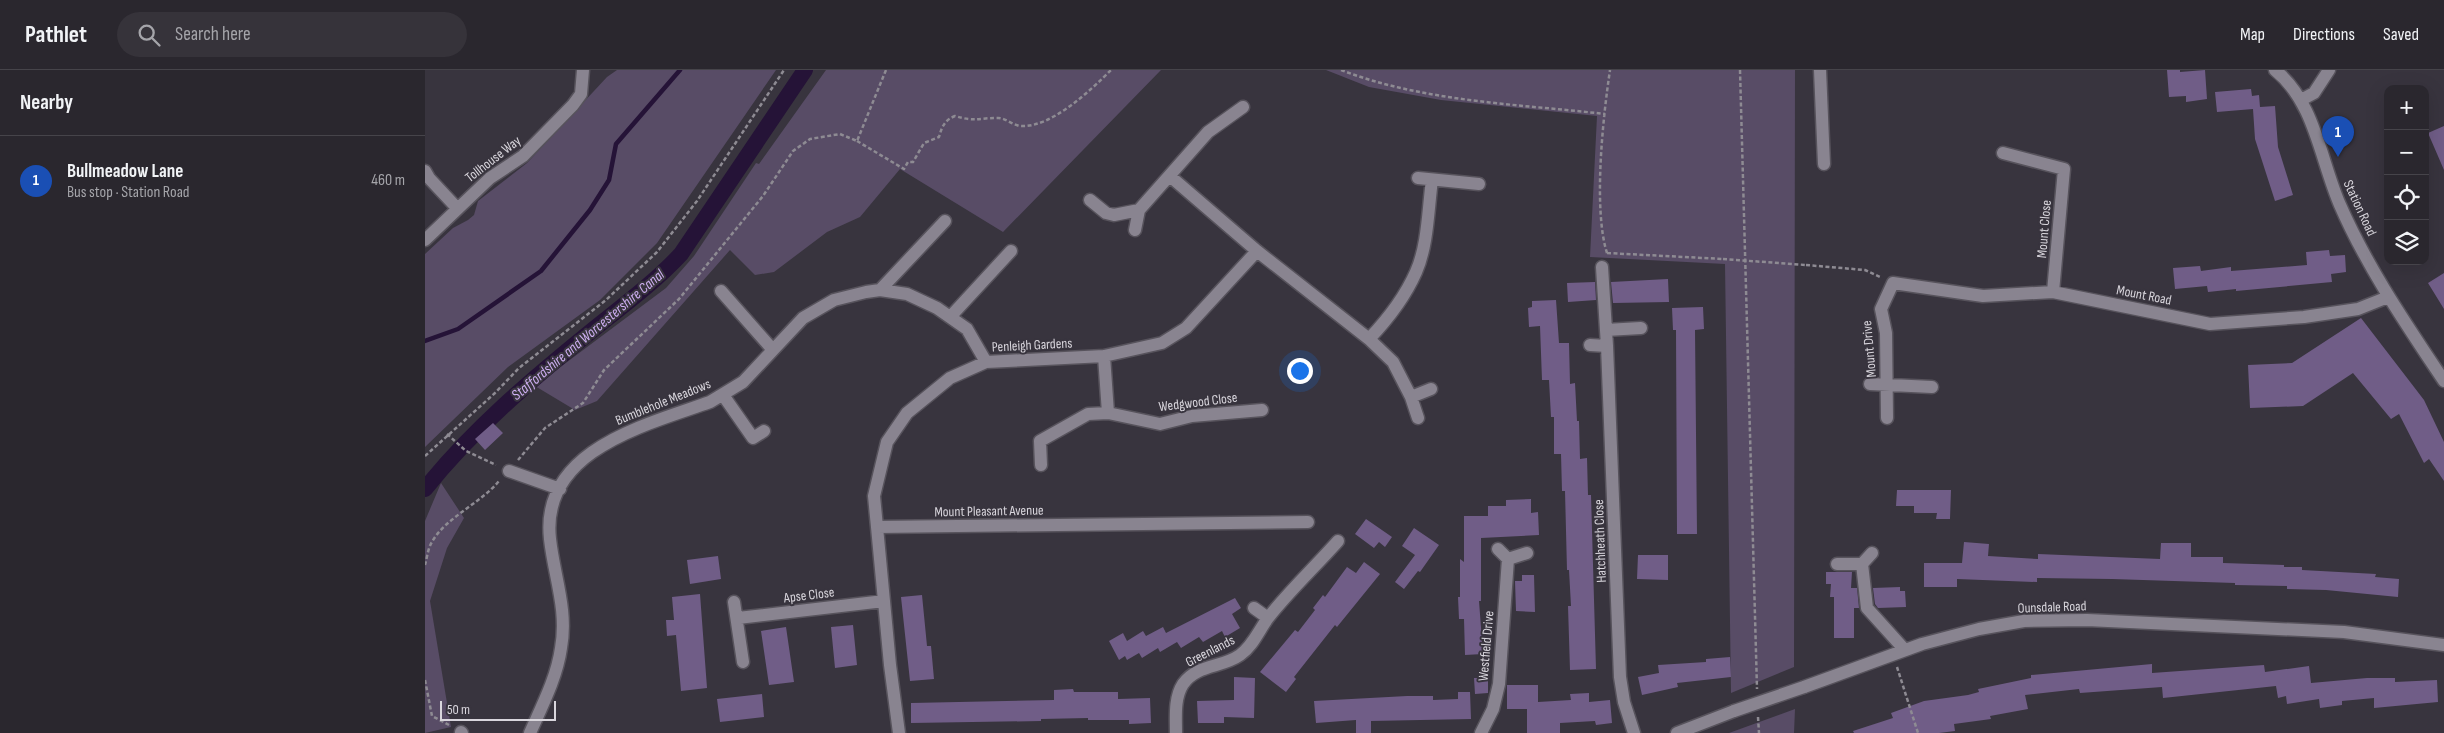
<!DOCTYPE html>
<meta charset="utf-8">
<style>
body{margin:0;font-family:"Sofia Sans Condensed",sans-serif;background:#36333a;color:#f1f3f6}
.controls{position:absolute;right:15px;top:15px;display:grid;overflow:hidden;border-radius:10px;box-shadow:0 5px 20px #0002}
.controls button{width:45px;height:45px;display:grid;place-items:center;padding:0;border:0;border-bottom:1px solid #46444a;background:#2a272e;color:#f1f3f6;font:25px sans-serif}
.scale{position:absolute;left:15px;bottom:12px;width:116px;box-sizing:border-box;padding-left:5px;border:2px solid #d9d6dd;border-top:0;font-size:14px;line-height:18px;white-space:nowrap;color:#d9d6dd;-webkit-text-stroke:4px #38343e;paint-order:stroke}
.you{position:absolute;left:874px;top:300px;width:18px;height:18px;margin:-12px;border:4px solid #fff;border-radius:50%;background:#1a73e8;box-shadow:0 0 0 8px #1a73e833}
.badge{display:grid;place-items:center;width:32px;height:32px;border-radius:50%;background:#8bbbb9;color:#fff;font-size:16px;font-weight:700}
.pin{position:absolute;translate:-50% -41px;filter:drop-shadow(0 1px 2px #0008)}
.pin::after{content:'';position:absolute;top:26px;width:18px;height:15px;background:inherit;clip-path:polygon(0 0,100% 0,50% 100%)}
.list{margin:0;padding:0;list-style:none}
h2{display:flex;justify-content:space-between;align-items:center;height:65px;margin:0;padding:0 20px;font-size:21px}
h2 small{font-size:16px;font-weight:400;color:#a5a5aa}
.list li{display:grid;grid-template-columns:32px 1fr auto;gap:15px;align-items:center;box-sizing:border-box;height:90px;padding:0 20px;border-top:1px solid #46444a}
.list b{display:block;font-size:19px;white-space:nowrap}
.list p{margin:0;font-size:16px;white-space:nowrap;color:#a5a5aa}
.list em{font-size:16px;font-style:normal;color:#a5a5aa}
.icon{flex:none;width:28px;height:28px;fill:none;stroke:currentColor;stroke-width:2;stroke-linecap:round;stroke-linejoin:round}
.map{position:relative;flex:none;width:2019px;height:663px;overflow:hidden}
header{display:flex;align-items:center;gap:30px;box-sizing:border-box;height:70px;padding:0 25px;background:#2a272e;border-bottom:1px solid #46444a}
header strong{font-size:24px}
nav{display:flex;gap:28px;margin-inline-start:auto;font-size:18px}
.search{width:350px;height:45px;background:#36333a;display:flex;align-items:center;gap:12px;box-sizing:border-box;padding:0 18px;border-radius:28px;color:#a5a5aa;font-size:19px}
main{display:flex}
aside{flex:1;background:#2a272e}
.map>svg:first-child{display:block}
</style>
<header>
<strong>Pathlet</strong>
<div class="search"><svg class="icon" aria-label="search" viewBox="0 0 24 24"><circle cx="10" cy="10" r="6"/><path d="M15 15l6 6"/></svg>Search here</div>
<nav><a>Map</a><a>Directions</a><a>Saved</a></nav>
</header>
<main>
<aside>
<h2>Nearby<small></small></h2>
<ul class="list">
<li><span class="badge" style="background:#1a4fb4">1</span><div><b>Bullmeadow Lane</b><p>Bus stop · Station Road</p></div><em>460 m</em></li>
</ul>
</aside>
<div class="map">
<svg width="2019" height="663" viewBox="0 0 2019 663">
<rect width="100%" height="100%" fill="#38343e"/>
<!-- green -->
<path fill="#584c66" d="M192,0H351L232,173L175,230L83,297L0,377V184L28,158L43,150L49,145L53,131L102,93L182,7Z
M401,0H736L578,162L475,99L435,147L402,162L349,202L330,205L305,180L172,331L150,340L110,316L241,218L269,186L331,93L334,94Z
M901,0H1370L1369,597L1306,623L1300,194L1165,187L1172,46L1016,30L944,17Z
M16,413L39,448L22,478L5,531L26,657L0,663V451Z
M1370,639L1369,663H1304Z"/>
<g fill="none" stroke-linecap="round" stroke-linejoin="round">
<!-- stream -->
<path stroke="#251337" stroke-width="4.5" d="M0,271L33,259L116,201L165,140L184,110L191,74L255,0"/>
<!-- canal -->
<path stroke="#251337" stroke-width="16" d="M0,419C47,360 105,311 164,263C196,237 228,214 256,184L380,0"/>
</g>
<!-- building -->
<path fill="#705d87" d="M1742,0H1755V2L1780,0L1782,29L1761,32V26L1744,27Z
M1826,19L1827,26L1834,25L1835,37L1850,36L1853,77L1868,125L1850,131L1830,69L1828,39L1792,42L1790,22Z
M2019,56V100L2003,63Z
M1904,180L1905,186L1920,185L1921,202L1906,204L1907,212L1811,221V219L1783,222L1782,216L1750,219L1748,198L1775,196L1776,201L1806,197V201L1882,195L1881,182Z
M2019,203V239L2003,213Z
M1243,209L1244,232L1188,233L1186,212Z
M1170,212L1171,230L1143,232L1142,213Z
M1131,230L1134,273H1144L1145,314L1150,313L1152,351H1154L1155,389L1162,388L1163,425H1166L1171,599L1145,600L1143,536H1146L1144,500H1142L1140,421H1137L1136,384H1129V347H1126L1124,310H1117L1115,256L1104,257L1103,238L1107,237V231Z
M1278,237L1279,259L1270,260L1272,464H1252L1251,260H1248L1247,238Z
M1936,248L1999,330L2019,372V411L2004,389L1999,393L1974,344L1966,349L1928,303L1878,336L1825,338L1823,295L1867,293Z
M68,353L78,363L60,380L50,369Z
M1472,420H1526L1525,449H1511L1512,443H1489V436H1471Z
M1106,429V443L1113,442L1114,465L1056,468V531H1054L1058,584L1040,585L1039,549H1034L1033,527H1035V489L1039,492V446H1063V436H1081V430Z
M941,449L967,467L960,477L954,472L949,478L930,464Z
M989,458L1014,475L995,502L993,501L979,519L970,512L990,485L977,476Z
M1539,472L1564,474L1563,486L1613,489V484L1735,489L1736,473H1766V487H1798V493L1859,495V497H1877V500L1951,504L1950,507L1974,509L1973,527L1901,520L1862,519V516L1810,515V513L1687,509L1612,508V512L1532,509V517H1499V493H1537Z
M1213,485H1243V510L1212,509Z
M293,486L296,509L265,514L262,490Z
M939,492L955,504L912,557L910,555L869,607L871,609L861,622L835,602L870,560L873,562L890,540L888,538L898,525L900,527L922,497L931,503Z
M1401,502H1427L1426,518H1432L1434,538H1429V568H1409V527H1405L1406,514H1401Z
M1097,505H1109L1110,542L1091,541L1090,511H1097Z
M1475,517V521H1480L1481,537L1453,538L1450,534L1448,518Z
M275,524L282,618L256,621L251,565L242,566L241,550H249L247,527Z
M497,525L502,576H506L509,609L485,611L476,527Z
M810,528L816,538L807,544L815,558L800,567L797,561L778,572L774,567L756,578L752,572L735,582L733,578L717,588L714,583L702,590L700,586L694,590L684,571L698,563L702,571L718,561L721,566L738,557L741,563Z
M428,555L432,595L410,598L406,557Z
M361,557L369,612L344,615L336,561Z
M1305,587L1306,607L1252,613L1253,617L1217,625L1213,607L1234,603L1233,595L1281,592V589Z
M1727,594V603L1839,595L1840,602L1884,596L1886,613L1942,608H1970V612L2012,610L2013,632L1949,638V628L1917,631V635L1895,638L1894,629L1862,634L1861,626L1853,628L1851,616L1738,628L1737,617L1655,623L1654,619L1600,625L1603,639L1565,646L1566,649L1529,654L1530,661L1514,663H1429L1428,661L1468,648L1466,643L1499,631L1543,625L1554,622L1553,619L1606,608V605Z
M809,607L830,608L829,648L799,647V653H773L772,631L809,630Z
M1049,608H1063V623L1050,624Z
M1082,615H1113V632L1146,630L1145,624L1164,623V632L1185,630L1187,653L1171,655L1170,651L1135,653V663H1102V639H1082Z
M648,619L649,622H693V629L725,628L726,653L704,654V650H663V648L616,649V651L486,653V633L629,630V620Z
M1033,622H1045L1046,649L946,651V663H931V650L891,653L889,631L982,626H1008V630L1033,629Z
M337,624L339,647L295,652L292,629Z"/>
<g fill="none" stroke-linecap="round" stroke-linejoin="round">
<defs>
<path id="minor" d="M1395,0L1399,94
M1850,0C1890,32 1895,89 1915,135C1942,197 1981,254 2019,311
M1876,30L1889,23L1904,0
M1578,83L1639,99L1628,222
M0,101L4,108L32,138
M746,107L832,181L944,269L968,292L986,327L993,348
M993,108L1054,114
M665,130L681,143L689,145L714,140L783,62L818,37
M710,160L714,140
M0,170L65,108L98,86L148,35L156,24L158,0
M1177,197L1182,276L1195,607L1199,632L1209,663
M455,220L520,151
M296,221L348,280
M526,246L586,181
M1181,260L1216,258
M944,269C963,249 980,227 991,202C1003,175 1003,139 1007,110
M1165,275L1182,276
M679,286L683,343
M1445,314L1507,317
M298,325L328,368L339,361
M986,327L1006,319
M1462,348L1461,263L1456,239L1468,213L1558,226L1628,222L1785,254L1879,247L1933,239L1963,227
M616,395L615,371L663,344L683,343L735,354L767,346L837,340
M84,401L135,419
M452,457L449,426L462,372L482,343L525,308L561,292L679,286L737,273L761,258L832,181
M1073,479L1083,489L1102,483
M1412,494H1437L1447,483
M1437,494L1442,538L1479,579
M309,532L318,592
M829,538L843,548
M313,548L459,531
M1379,617L1497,574L1554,559L1599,551L1662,550L1919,562L2019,575
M36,662L37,663
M105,663C117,636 132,607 136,578C143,540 129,506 125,469C115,380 221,355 285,332L318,312L378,248L409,230L441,222L455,220L482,224L512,238L542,259L561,292
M474,663L465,595L452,457L883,452
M751,663C751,647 749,628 758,614C772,594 797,598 815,585C828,576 834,560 843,548C864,521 890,497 913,471
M1056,663L1068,639L1074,614L1083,489
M1252,663L1309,641"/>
</defs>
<!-- minor casing -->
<use href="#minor" stroke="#57535c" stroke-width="15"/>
<!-- path -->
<path stroke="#8e8b93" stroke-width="2.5" stroke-dasharray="4 2.5" stroke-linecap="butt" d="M916,0C999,32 1093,34 1180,44
M1315,0L1332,619
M432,71L479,99L483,92H488L499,73L514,67C517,56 520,50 530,46C550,52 552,48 572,48C580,47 588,56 597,56C627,57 666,20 686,0
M1182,183C1168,139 1178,47 1185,0
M1182,183L1298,189
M1381,195L1440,200L1455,207
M22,364L41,381L71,395
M0,386L70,323L94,298L181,230L232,182L272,131L359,0
M93,390L120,358L158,333L179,300L254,229L338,126L368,81L385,69L415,64L432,71L461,0
M0,495C2,488 3,478 7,472C20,448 56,433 74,411
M1472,597L1493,663
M0,610L7,646L24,655
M1333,647L1334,663"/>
<!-- minor -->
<use href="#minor" stroke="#898490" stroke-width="12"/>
<defs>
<path id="minor-bridge" d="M1309,641L1379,617"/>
</defs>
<!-- minor-bridge casing -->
<use href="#minor-bridge" stroke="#57535c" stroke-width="15" stroke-linecap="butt"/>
<!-- path-bridge -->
<path stroke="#8e8b93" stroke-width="2.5" stroke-dasharray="4 2.5" stroke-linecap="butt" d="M1298,189L1381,195"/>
<!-- minor-bridge -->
<use href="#minor-bridge" stroke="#898490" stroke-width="12"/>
</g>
<g text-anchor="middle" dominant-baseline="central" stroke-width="4" stroke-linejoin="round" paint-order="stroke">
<!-- street labels -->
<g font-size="14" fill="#d9d6dd" stroke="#38343e">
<text transform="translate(68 89) rotate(-38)">Tollhouse Way</text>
<text transform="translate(1935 138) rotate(65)">Station Road</text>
<text transform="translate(1619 159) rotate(-85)">Mount Close</text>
<text transform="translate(1719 225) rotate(11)">Mount Road</text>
<text transform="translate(607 275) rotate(-3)">Penleigh Gardens</text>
<text transform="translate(1444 279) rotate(-95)">Mount Drive</text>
<text transform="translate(238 332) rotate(-22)">Bumblehole Meadows</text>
<text transform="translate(773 332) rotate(-7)">Wedgwood Close</text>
<text transform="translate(564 441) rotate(-1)">Mount Pleasant Avenue</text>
<text transform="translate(1175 471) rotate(-92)">Hatchheath Close</text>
<text transform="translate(384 525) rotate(-7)">Apse Close</text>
<text transform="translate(1627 537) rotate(-2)">Ounsdale Road</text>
<text transform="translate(1061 576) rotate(-85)">Westfield Drive</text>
<text transform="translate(785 581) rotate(-27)">Greenlands</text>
</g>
<!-- water labels -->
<g font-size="15" font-style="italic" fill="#ceaff2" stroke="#38343e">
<text transform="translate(163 265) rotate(-40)">Staffordshire and Worcestershire Canal</text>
</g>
</g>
</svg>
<div class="controls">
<button>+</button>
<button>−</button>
<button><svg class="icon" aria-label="locate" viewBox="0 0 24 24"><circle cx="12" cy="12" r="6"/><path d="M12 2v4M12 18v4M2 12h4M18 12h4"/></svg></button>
<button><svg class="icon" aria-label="layers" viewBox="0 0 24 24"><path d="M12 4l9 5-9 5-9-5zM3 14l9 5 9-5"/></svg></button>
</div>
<div class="scale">50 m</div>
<div class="you"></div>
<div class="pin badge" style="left:1913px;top:87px;background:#1a4fb4">1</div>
</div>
</main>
